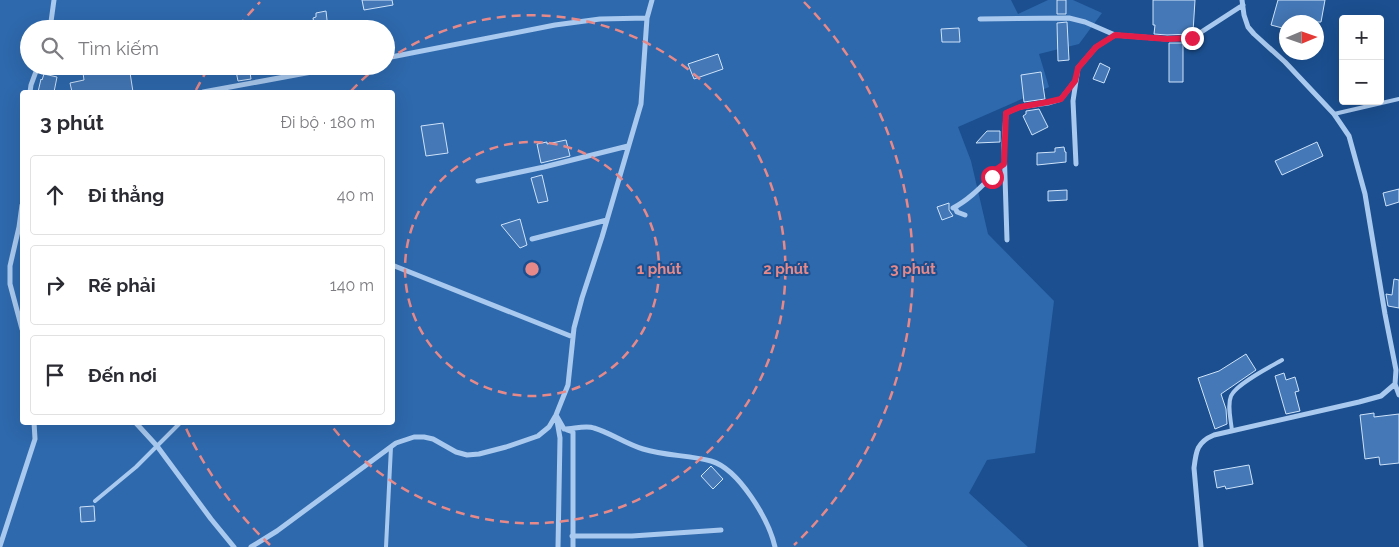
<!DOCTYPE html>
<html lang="vi">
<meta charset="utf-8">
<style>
body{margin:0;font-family:Raleway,sans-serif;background:#f2f2f3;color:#2b2b33}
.controls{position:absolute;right:15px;top:15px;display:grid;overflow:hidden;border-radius:5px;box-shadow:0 5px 20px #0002}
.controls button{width:45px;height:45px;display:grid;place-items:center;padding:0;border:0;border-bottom:1px solid #e1e1e2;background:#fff;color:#2b2b33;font:25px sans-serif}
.compass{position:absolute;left:1279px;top:15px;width:45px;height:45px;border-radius:50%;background:#fff;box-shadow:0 5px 20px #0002;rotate:88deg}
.stop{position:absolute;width:15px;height:15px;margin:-11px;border:4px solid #e11d48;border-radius:50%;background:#fff}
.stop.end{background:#e11d48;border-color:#fff;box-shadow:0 1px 5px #0008}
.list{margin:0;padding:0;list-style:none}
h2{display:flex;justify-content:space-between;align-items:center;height:65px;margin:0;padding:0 20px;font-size:21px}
h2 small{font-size:16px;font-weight:400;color:#7c7c81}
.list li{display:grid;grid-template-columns:32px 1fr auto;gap:15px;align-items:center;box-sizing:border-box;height:80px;margin:0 10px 10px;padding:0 10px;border:1px solid #e1e1e2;border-radius:5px}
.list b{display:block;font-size:19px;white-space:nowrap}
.list em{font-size:16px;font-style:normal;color:#7c7c81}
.icon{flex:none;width:28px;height:28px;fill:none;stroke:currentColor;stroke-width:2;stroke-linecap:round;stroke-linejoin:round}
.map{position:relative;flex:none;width:1399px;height:547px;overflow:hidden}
.search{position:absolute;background:#fff;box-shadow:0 5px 20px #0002;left:20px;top:20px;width:375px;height:55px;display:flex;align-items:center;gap:12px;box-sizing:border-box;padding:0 18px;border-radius:28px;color:#7c7c81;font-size:19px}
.panel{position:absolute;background:#fff;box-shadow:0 5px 20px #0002;left:20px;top:90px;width:375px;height:335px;border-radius:5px}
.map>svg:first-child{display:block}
</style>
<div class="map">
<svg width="1399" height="547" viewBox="0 0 1399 547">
<rect width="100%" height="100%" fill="#1b4f8f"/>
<!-- green -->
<path fill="#2e69ad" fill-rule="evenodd" d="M0,0H1011L1018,14L1048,0H1073L1102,13L1079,44L1039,54L1049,87L958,127L971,161L988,234L1054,301L1035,453L987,460L969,493L1028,547H0ZM29,29H386V66H29ZM22,92H392V422H22Z"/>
<!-- building -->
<path fill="#4478b7" stroke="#cfe3fa" d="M362,0H392L393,5L364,10Z
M1057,0H1066V14H1057Z
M1153,0H1195L1193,32L1191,34L1167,35L1154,34L1155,25H1153Z
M1278,0H1325L1321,22H1286V29L1271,25Z
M326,11L328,29H315L313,18L316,17V13Z
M1067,22L1069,60L1058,61L1057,23Z
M959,28L960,42H942L941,29Z
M1169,43H1183V82H1169Z
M718,54L723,69L694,79L688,64Z
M1100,63L1110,68L1104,83L1093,79Z
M82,66H129L133,92H72L70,83L84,80Z
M235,66H249L251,79L238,81Z
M1041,72L1045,99L1024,102L1021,75Z
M44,74L57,77L54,92H38L41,79L42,80Z
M1039,109L1048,127L1032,135L1023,116L1026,114V111Z
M443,123L448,153L426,156L421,126Z
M987,131H1000V142L976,143Z
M566,140L570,156L541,163L537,144L547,142V144Z
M1317,142L1323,156L1282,175L1275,161Z
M1064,147L1065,152H1066V162L1037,165V153L1055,152V148Z
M542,175L548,201L538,203L531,178Z
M1399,189V202L1386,206L1383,193Z
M1067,190V200L1048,201V191Z
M949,203V210L953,216L942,220L937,207Z
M520,219L527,245L520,248L501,225Z
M1394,279L1399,280V308L1388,306L1386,294L1392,295Z
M1246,354L1256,370L1221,394L1226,409L1227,424L1215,429L1198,378L1219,371Z
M1284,373L1286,380L1295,377L1299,391L1295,392L1300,411L1286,414L1275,376Z
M1374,413V417L1399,414V463L1380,465L1379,457L1365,459L1360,415Z
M1249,465L1253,484L1226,489L1225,486L1217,488L1214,471Z
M711,466L723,479L713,489L701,476Z
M94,506L95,521L81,522L80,507Z"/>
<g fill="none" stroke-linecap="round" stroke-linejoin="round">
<!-- service -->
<path stroke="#a9c9ee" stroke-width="4" d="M1334,114L1399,99
M1232,431C1231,420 1227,406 1231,396C1236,384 1270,367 1282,360
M95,501L136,467L179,424
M386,547L391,447"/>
<!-- minor -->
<path stroke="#a9c9ee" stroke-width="5" d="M980,19L1069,18L1085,22L1115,35L1167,39L1192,38L1243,5
M50,29L54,0
M386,58L555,25L600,19L647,18
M30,92L31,85L38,66
M203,92L344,66
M1076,164L1073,101L1078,68L1096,47L1115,35
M478,181L544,167L628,146
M22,205L19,227L10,266V284L22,329
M955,207L957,212L965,215
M953,208C967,201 979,189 990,178C995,173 998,168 1004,164
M532,239L607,220
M1007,240L1004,145L1006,113L1020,107L1048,103L1061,99L1075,81
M392,265L573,337
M1395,384L1399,395
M135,422L157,446L211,519L234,547
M567,430L573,432V547
M572,536H632L721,530
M0,546L35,439L34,422
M251,547L277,531L396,443L414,437H424L433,439L456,452L467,455L479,454L506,447L538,436L549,427L556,415L568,385L574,328L582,298L602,237L641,104L647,18L652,0
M558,547L560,438L556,415L564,429C573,429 586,425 594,428C611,433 626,444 643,449C665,456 689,455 711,461C739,469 769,520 775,547
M1201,547L1194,468C1196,451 1197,442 1214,435L1359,402L1381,396L1395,384L1396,370L1385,314L1365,194L1349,136L1334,114L1285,62L1254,34L1248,27L1244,15L1242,0"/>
</g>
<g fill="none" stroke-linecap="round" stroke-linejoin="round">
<!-- route -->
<path stroke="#e11d48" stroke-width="6" d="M992,177L997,169L1004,164L1006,113L1020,107L1048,102L1061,99L1075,81L1078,68L1096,47L1115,35L1167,39L1192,38"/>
</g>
<!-- distance rings -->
<g fill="none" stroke="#e88989" stroke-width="2.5" stroke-dasharray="9 6">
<circle cx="532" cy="269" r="127"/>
<path d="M351 91A254 254 0 0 1 377 67M386 61A254 254 0 1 1 330 424"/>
<path d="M270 545A381 381 0 0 1 184 424M196 90A381 381 0 0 1 209 67M238 27A381 381 0 0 1 260 2M804 2A381 381 0 0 1 794 545"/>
</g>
<circle cx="532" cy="269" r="8" fill="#e88989" stroke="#1b4f8f" stroke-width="2.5"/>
<g font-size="15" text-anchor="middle" font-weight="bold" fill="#e88989" stroke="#1b4f8f" stroke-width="4" stroke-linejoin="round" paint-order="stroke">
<text x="659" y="274">1 phút</text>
<text x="786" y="274">2 phút</text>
<text x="913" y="274">3 phút</text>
</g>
</svg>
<div class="controls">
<button>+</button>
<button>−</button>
</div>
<svg class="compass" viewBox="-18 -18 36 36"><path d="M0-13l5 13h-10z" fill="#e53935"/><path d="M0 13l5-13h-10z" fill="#7c7c81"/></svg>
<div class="stop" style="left:992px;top:177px"></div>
<div class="stop end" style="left:1192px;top:38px"></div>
<div class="search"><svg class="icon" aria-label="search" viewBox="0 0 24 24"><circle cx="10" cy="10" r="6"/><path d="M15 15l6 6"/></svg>Tìm kiếm</div>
<section class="panel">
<h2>3 phút<small>Đi bộ · 180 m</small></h2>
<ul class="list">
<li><svg class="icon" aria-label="ahead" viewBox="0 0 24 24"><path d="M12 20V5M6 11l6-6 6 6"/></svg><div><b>Đi thẳng</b></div><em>40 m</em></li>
<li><svg class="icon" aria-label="right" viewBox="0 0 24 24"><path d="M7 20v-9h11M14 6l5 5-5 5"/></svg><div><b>Rẽ phải</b></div><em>140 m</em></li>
<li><svg class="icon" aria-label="arrive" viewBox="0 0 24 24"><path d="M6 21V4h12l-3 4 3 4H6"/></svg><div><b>Đến nơi</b></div></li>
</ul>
</section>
</div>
